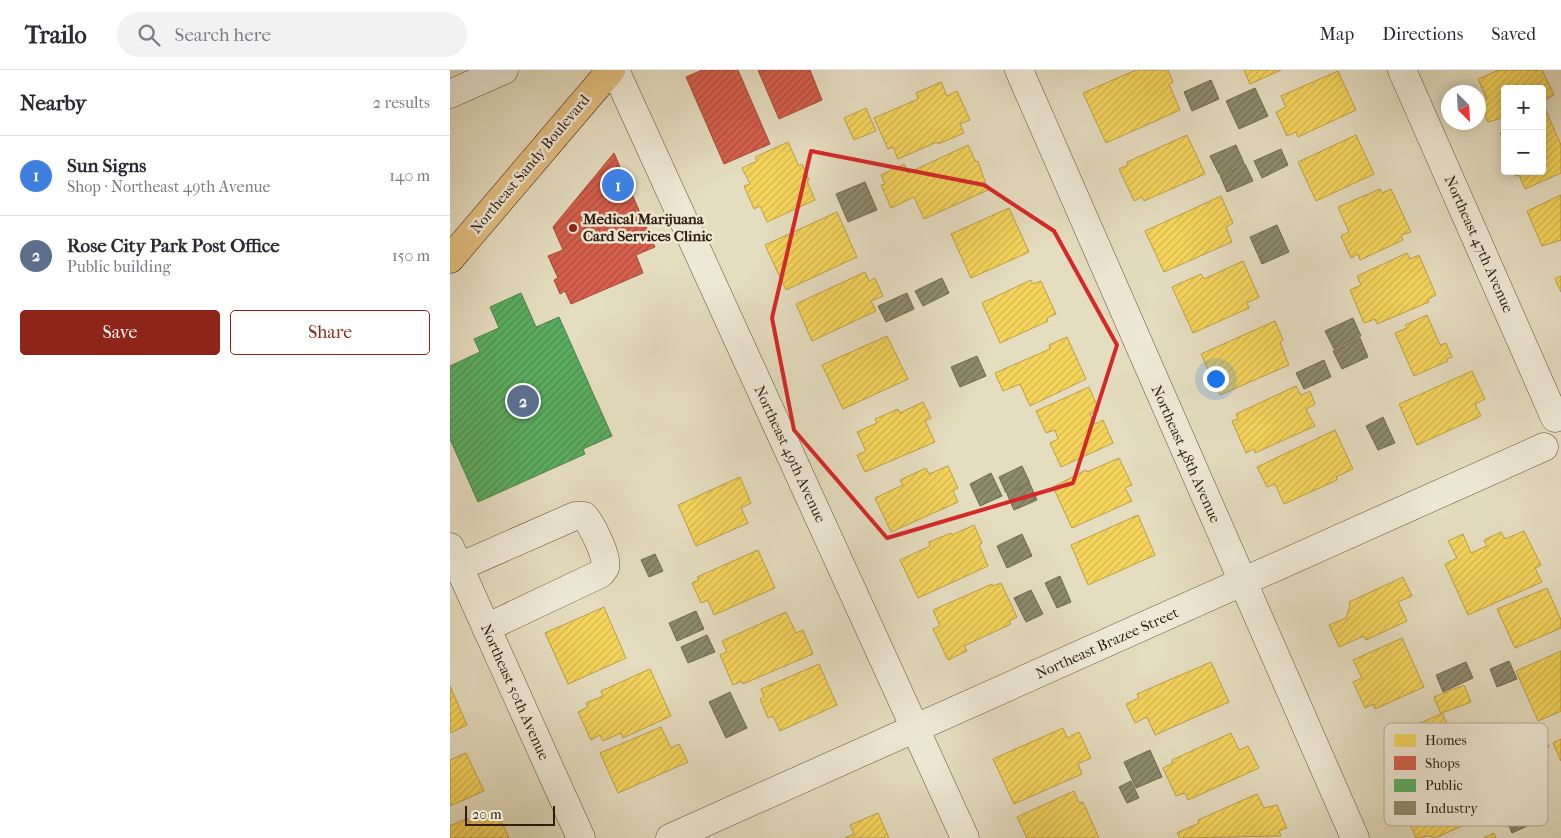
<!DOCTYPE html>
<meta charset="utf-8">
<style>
body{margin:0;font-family:"IM FELL French Canon",serif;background:#f2f2f3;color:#2b2b33}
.controls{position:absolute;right:15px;top:15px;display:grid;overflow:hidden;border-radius:5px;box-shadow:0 2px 12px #0003}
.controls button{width:45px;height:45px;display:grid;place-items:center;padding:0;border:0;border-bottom:1px solid #e1e1e2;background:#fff;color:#2b2b33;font:25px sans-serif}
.compass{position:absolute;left:991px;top:15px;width:45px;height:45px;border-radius:50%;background:#fff;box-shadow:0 2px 12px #0003;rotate:156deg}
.scale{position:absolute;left:15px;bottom:12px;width:90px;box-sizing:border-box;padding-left:5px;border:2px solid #311c0d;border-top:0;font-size:14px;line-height:18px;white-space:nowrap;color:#311c0d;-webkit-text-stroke:4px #eee9d6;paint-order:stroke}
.you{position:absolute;left:765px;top:308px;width:18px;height:18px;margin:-12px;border:4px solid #fff;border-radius:50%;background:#1a73e8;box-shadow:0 0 0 8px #1a73e833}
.badge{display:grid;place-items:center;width:32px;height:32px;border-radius:50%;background:#8f2418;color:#fff;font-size:16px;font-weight:700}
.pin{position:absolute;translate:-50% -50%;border:2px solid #fff;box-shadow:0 1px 5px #0006}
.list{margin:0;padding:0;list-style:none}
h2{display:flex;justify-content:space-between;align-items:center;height:65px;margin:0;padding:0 20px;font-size:21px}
h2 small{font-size:16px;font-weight:400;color:#7c7c81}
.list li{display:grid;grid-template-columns:32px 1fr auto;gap:15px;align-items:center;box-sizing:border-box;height:80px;padding:0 20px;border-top:1px solid #e1e1e2}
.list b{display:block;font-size:19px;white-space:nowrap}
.list p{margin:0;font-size:16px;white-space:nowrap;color:#7c7c81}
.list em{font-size:16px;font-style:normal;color:#7c7c81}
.actions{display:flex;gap:10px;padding:15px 20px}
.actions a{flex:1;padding:11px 0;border:1px solid #8f2418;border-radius:5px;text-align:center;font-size:18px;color:#8f2418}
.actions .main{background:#8f2418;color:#fff}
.icon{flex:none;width:28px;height:28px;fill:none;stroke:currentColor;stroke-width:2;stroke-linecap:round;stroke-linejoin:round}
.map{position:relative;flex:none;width:1111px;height:768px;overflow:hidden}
header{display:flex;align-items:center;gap:30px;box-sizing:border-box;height:70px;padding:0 25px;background:#fff;border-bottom:1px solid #e1e1e2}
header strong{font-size:24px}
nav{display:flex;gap:28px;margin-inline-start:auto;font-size:18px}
.search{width:350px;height:45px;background:#f2f2f3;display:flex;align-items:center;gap:12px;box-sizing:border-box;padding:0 18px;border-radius:28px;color:#7c7c81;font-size:19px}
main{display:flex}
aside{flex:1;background:#fff}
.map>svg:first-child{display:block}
</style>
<header>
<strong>Trailo</strong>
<div class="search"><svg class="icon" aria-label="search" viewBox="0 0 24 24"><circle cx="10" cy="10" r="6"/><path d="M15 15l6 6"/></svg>Search here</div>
<nav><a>Map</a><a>Directions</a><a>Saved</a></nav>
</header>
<main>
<aside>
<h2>Nearby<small>2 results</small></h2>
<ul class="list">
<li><span class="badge" style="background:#3f7fe0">1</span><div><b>Sun Signs</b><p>Shop · Northeast 49th Avenue</p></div><em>140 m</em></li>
<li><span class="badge" style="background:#5c6f8a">2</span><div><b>Rose City Park Post Office</b><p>Public building</p></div><em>150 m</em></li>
</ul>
<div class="actions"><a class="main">Save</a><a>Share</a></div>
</aside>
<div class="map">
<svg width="1111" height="768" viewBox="0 0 1111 768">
<defs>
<pattern id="homes-hatch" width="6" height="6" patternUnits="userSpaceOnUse" patternTransform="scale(1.25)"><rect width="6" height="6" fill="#f6d55c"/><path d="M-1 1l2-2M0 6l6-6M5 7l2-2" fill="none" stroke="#d3b64f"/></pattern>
<pattern id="shops-hatch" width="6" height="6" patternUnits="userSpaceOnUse" patternTransform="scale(1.25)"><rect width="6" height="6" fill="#d6604d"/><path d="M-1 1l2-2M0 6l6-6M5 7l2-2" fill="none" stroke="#ae4e3e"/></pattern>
<pattern id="public-hatch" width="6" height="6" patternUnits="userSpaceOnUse" patternTransform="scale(1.25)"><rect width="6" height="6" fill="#5aae61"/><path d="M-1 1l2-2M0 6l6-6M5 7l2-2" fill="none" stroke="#4b8d4e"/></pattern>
<pattern id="industry-hatch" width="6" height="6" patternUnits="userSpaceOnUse" patternTransform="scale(1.25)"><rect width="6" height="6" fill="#8c8c6e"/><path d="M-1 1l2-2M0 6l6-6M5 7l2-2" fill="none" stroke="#737259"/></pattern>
</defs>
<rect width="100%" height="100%" fill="#e5ddc0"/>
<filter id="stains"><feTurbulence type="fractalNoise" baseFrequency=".004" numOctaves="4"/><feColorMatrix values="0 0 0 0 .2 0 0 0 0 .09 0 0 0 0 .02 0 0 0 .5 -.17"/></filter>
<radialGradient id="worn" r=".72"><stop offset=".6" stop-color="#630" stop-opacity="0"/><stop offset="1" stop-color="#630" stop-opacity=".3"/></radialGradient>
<!-- homes -->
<path fill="url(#homes-hatch)" stroke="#bb9e44" d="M686,0H718L723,12L719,14L730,40L656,73L633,23Z
M794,0H831L800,14Z
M1049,0H1092L1104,25L1092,31V19H1055V47L1038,52L1029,32L1037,29L1028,9Z
M888,1L906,40L848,67L846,62L837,66L826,42L836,37L831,26Z
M491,12L497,26L507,21L520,50L510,54L514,63L488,74L487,72L448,89L443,77L438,79L424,48L468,29L466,23Z
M416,38L426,61L404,70L394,48Z
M1095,38L1111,75V103L1075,119L1069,105L1065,106L1062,101H1092V39Z
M1055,61V74L1050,63Z
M737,65L755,104L694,131L692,127L684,131L669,99L678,95L677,92Z
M906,65L924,104L866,131L848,92Z
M338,72L349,96L352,94L359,110L357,111L365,130L317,152L310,136L304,139L294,116L300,114L292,98L307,91L305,87Z
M518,75L526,92L528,91L538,120L474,149L464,127L441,138L431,115L435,114L431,105L454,94L458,103Z
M930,119L932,123L941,119L961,162L951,165L953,170L910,190L908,184L901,188L891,166L899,162L888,137Z
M1111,125V170L1092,176L1077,141Z
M771,126L783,153L776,157L782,172L714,202L695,161Z
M559,138L579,182L521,208L501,164Z
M387,142L407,187L336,220L315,175Z
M957,183L960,189L969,185L986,225L978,229L979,232L927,254L925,249L914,253L900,220L911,215L907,206Z
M793,191L809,227L797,233L799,238L743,263L722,217L751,204L754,209Z
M415,202L419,211L425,208L433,226L421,231L426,241L362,271L346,234Z
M1111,206V222L1105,209Z
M581,210L583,214L591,211L606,244L597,248L598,251L550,273L532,233Z
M977,245L990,275L996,273L1002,287L997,289L998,291L964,306L945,263L957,258L955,255Z
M825,251L833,270L830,272L839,295L770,325L751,284Z
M437,266L458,309L393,339L372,295Z
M617,267L636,309L580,336L570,314L553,321L545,303L600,279L599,275Z
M1022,301L1035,329L1025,334L1031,346L967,375L949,334Z
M846,316L851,325L860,321L865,334L856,339L865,356L805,383L804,379L796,383L782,351L788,349L786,344Z
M639,317L649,340L640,344L645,354L653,350L663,373L611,397L600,373L608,369L605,360L596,363L586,341Z
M473,332L481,348L475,351L485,372L415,402L407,385L416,381L407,362L427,353L425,349L448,339L450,343Z
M885,360L903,399L886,407L887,410L834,434L825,414L817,417L807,397Z
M669,388L682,415L675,418L682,431L622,458L603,417L636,400L637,402Z
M498,396L508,418L503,421L508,432L441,462L425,428L453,415L450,410L476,398L479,404Z
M290,407L301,433L291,438L298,453L246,476L228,435Z
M688,445L705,485L638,515L621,475Z
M524,455L532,473L529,475L538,496L468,528L450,490L480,476L479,472L501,463L502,465Z
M1074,461L1091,495L1085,498L1092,512L1018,545L995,494L1007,488L998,471L1013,464L1021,483L1037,476L1034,470L1051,462L1055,469Z
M308,480L325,518L264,545L258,530L251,533L242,513L249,510L247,507Z
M953,507L962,526L948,532L957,551L916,570L914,566L889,577L879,555L896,548L900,536L899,532Z
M551,513L567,547L559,551L561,554L514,576L517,581L498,590L483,559L490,556L483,540L542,514L543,516Z
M1097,518L1111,550V558L1065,578L1047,539Z
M154,537L176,588L118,614L95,563Z
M336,542L346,563L353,560L363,584L293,614L292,611L283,615L270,585L277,582L272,571Z
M952,568L974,617L925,639L923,634L915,638L903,612L912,608L903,590Z
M1111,581V641L1088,651L1066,601Z
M761,592L779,632L705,665L697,647L685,653L676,634L689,628L687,624Z
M369,594L387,635L330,661L323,646L318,648L310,629L314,627L311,619Z
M200,599L221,646L173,668L171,663L153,671L150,665L141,670L128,642L138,637L136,633L153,626L151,621Z
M1014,615L1021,632L992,643L1011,685L955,709H945L934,684L943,680L937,667L991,644L984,627Z
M0,616L17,655L0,663Z
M211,657L221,678L229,674L238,692L168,723L150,683Z
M613,658L617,668L629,662L641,688L628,694L632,704L564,734L543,689Z
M781,663L789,680L798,676L809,698L738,730L735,723L726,726L713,698L723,693L722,690Z
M1111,669V691L1103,673Z
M16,683L34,721L0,736V690Z
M1021,701L1039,744L985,768L979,766L966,768L957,747L969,742L962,727Z
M624,721L629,733L633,732L649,768H577L567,747Z
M807,724L814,738L827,735L837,758L829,761L831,766L730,768L727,763L749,753L748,750Z
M46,740L59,768H0V756L18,748L19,752Z
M428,743L439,768H394L404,764L400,755Z
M1044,763L1046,768H1033Z"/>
<!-- shops -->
<path fill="url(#shops-hatch)" stroke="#a44c3a" d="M252,0H288L320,74L274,94L236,7Z
M308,0H360L372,30L329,49Z
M164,83L205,177L186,185L193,203L121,234L115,221L110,224L104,210L108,208L98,186L113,180L103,157Z"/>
<!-- public -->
<path fill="url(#public-hatch)" stroke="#4e8248" d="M71,223L86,257L109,247L162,366L133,379L135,384L28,432L0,369V296L30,282L24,269L49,258L40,237Z"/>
<!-- industry -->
<path fill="url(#industry-hatch)" stroke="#716a51" d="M761,10L769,29L742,41L734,22Z
M805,18L818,46L789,59L776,31Z
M786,75L794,93L769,104L760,86Z
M831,79L838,95L812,108L804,91Z
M795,94L803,111L777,122L770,105Z
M415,112L427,140L398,152L386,124Z
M827,155L839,182L812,194L800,167Z
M492,208L499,223L473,236L465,221Z
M457,223L464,239L436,252L428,236Z
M903,248L911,266L884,279L875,261Z
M910,268L918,287L892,299L883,281Z
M527,286L536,306L510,317L501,297Z
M874,290L881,307L854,319L846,303Z
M933,347L945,373L928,380L916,356Z
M572,396L580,413L556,423L549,407Z
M541,403L552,426L530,436L520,414Z
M580,414L587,430L564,440L557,424Z
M572,464L582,486L557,498L547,476Z
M205,484L213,501L199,507L191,490Z
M610,506L621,532L607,538L595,513Z
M581,520L593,544L576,552L564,528Z
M246,541L254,559L227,571L219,553Z
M257,565L265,582L238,593L231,577Z
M1059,591L1067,609L1047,617L1040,599Z
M1016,592L1023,608L993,622L986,605Z
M280,622L297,658L276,668L259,632Z
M1090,655L1099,677L1093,680L1096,686L1068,699L1055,671Z
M700,680L712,707L686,718L674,692Z
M681,711L689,728L677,733L669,717Z
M1080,734L1088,751L1062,763L1055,746Z"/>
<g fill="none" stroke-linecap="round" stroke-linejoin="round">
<defs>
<path id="minor" d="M165,0L515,768
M569,0L905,768
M952,0L1105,348
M0,24L54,0
M0,477L131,768
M9,497L125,446H134C141,453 159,488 155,498C155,499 151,503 150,504L36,558
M220,768L1094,377"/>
<path id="major" d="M0,189L161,0"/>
</defs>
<!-- minor casing -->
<use href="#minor" stroke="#5e4c3a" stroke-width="29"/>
<!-- major casing -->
<use href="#major" stroke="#311c0d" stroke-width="29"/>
<!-- minor -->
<use href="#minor" stroke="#eee9d6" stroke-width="28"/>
<!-- major -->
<use href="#major" stroke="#e2be80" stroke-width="28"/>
</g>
<!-- marked area -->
<path fill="none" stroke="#d62828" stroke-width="4" stroke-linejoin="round" d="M361,81L534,115L604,161L667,275L623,413L437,468L344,360L322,248Z"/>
<!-- markers -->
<circle fill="#8f2418" stroke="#eee9d6" stroke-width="2" cx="123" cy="158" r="5"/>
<g text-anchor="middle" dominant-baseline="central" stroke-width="5" stroke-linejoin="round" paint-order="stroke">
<!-- street labels -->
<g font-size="15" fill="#311c0d" stroke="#eee9d6">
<text transform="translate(80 94) rotate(-50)">Northeast Sandy Boulevard</text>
<text transform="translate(1029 174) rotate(66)">Northeast 47th Avenue</text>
<text transform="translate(340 384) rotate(65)">Northeast 49th Avenue</text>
<text transform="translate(736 384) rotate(66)">Northeast 48th Avenue</text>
<text transform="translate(657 573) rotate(-24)">Northeast Brazee Street</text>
<text transform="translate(65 622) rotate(66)">Northeast 50th Avenue</text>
</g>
<!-- poi labels -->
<g font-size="15" font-weight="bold" fill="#311c0d" stroke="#eee9d6" text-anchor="start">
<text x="133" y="149">Medical Marijuana<tspan x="133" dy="17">Card Services Clinic</tspan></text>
</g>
</g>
<!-- legend -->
<rect x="934" y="653" width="164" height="103" rx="8" fill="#eee9d6" stroke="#b5ac9a" stroke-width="1"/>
<rect x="944" y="664" width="22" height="13" fill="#f6d55c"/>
<rect x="944" y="686" width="22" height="14" fill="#d6604d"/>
<rect x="944" y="709" width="22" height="13" fill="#5aae61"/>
<rect x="944" y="731" width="22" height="14" fill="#8c8c6e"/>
<g font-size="14" fill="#311c0d">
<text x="975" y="675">Homes</text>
<text x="975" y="698">Shops</text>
<text x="975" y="720">Public</text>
<text x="975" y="743">Industry</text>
</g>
<rect width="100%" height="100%" filter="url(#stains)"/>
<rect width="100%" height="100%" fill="url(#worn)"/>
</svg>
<div class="controls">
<button>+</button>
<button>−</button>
</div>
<svg class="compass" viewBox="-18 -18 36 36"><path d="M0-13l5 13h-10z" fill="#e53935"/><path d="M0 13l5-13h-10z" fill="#7c7c81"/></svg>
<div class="scale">20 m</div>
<div class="you"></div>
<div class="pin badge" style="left:168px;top:115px;background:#3f7fe0">1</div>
<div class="pin badge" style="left:73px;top:331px;background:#5c6f8a">2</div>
</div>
</main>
